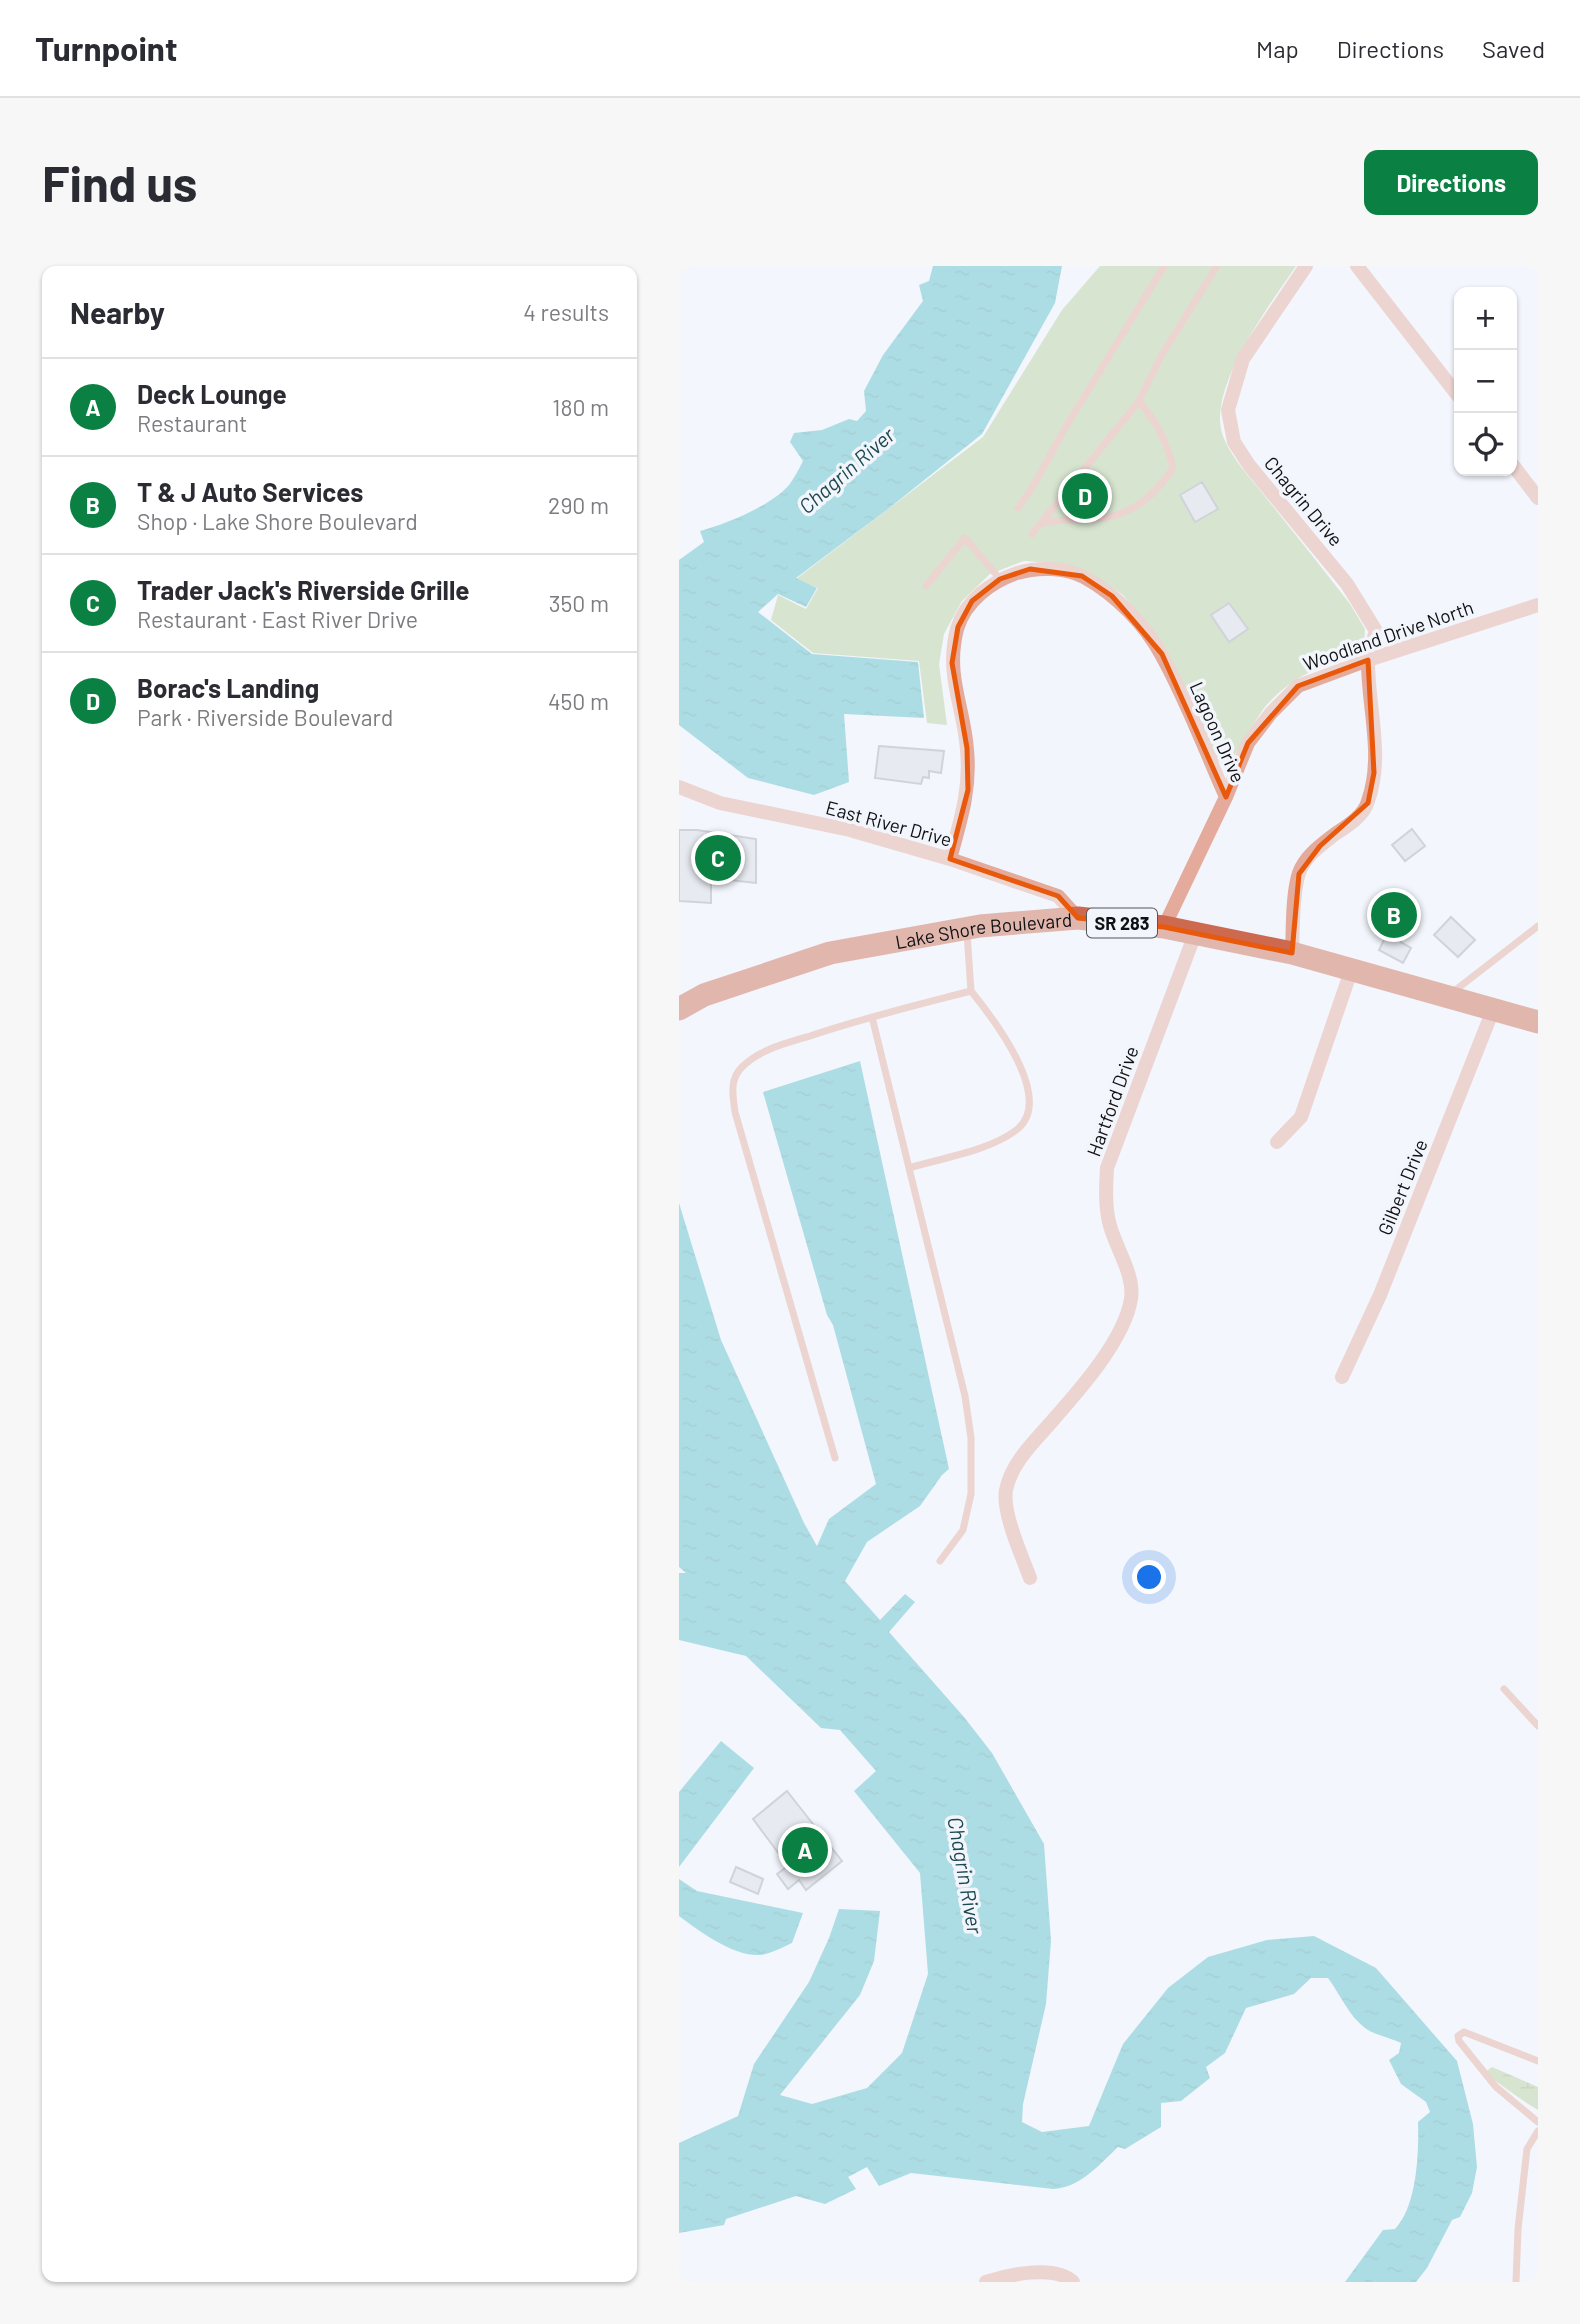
<!DOCTYPE html>
<meta charset="utf-8">
<style>
body{margin:0;font-family:Barlow,sans-serif;background:#f7f7f7;color:#2b2b33}
.controls{position:absolute;right:21px;top:21px;display:grid;overflow:hidden;border-radius:14px;box-shadow:0 2px 5px #0004}
.controls button{width:63px;height:63px;display:grid;place-items:center;padding:0;border:0;border-bottom:2px solid #e1e1e2;background:#fff;color:#2b2b33;font:35px sans-serif}
.you{position:absolute;left:471px;top:1312px;width:24px;height:24px;margin:-18px;border:5px solid #fff;border-radius:50%;background:#1a73e8;box-shadow:0 0 0 10px #1a73e833}
.badge{display:grid;place-items:center;width:46px;height:46px;border-radius:50%;background:#0b8043;color:#fff;font-size:23px;font-weight:700}
.pin{position:absolute;translate:-50% -50%;border:4px solid #fff;box-shadow:0 2px 7px #0006}
.list{margin:0;padding:0;list-style:none}
h2{display:flex;justify-content:space-between;align-items:center;height:91px;margin:0;padding:0 28px;font-size:30px}
h2 small{font-size:23px;font-weight:400;color:#7c7c81}
.list li{display:grid;grid-template-columns:46px 1fr auto;gap:21px;align-items:center;box-sizing:border-box;height:98px;padding:0 28px;border-top:2px solid #e1e1e2}
.list b{display:block;font-size:26px;white-space:nowrap}
.list p{margin:0;font-size:23px;white-space:nowrap;color:#7c7c81}
.list em{font-size:23px;font-style:normal;color:#7c7c81}
.icon{flex:none;width:38px;height:38px;fill:none;stroke:currentColor;stroke-width:2;stroke-linecap:round;stroke-linejoin:round}
.map{position:relative;flex:none;width:859px;height:2016px;overflow:hidden;border-radius:14px}
header{display:flex;align-items:center;gap:42px;box-sizing:border-box;height:98px;padding:0 35px;background:#fff;border-bottom:2px solid #e1e1e2}
header strong{font-size:33px}
nav{display:flex;gap:38px;margin-inline-start:auto;font-size:24px}
.intro{display:flex;align-items:center;justify-content:space-between;box-sizing:border-box;height:168px;padding:0 42px}
h1{margin:0;font-size:49px}
.button{padding:18px 32px;border-radius:14px;background:#0b8043;color:#fff;font-size:24px;font-weight:700}
main{display:flex;gap:42px;padding:0 42px}
aside{flex:1;background:#fff;border-radius:14px;box-shadow:0 2px 5px #0004}
.map>svg:first-child{display:block}
</style>
<header>
<strong>Turnpoint</strong>
<nav><a>Map</a><a>Directions</a><a>Saved</a></nav>
</header>
<div class="intro"><h1>Find us</h1><a class="button">Directions</a></div>
<main>
<aside>
<h2>Nearby<small>4 results</small></h2>
<ul class="list">
<li><span class="badge">A</span><div><b>Deck Lounge</b><p>Restaurant</p></div><em>180 m</em></li>
<li><span class="badge">B</span><div><b>T &amp; J Auto Services</b><p>Shop · Lake Shore Boulevard</p></div><em>290 m</em></li>
<li><span class="badge">C</span><div><b>Trader Jack's Riverside Grille</b><p>Restaurant · East River Drive</p></div><em>350 m</em></li>
<li><span class="badge">D</span><div><b>Borac's Landing</b><p>Park · Riverside Boulevard</p></div><em>450 m</em></li>
</ul>
</aside>
<div class="map">
<svg width="859" height="2016" viewBox="0 0 859 2016">
<defs>
<pattern id="wetland-marsh" width="20" height="14" patternUnits="userSpaceOnUse" patternTransform="scale(1.75)"><rect width="20" height="14" fill="#b5d09c"/><path d="M1 5h8M5 5V1M11 12h8M15 12V8" fill="none" stroke="#9bb286"/></pattern>
<pattern id="water-ripples" width="26" height="14" patternUnits="userSpaceOnUse" patternTransform="scale(1.75)"><rect width="26" height="14" fill="#59bfc8"/><path d="M2 4q2-2 4 0t4 0M15 11q2-2 4 0t4 0" fill="none" stroke="#4ca3ab"/></pattern>
</defs>
<rect width="100%" height="100%" fill="#f3f5fc"/>
<!-- wetland -->
<path fill="url(#wetland-marsh)" d="M813,1801L859,1821V1844C840,1833 823,1819 805,1807Z"/>
<!-- park -->
<path fill="#b5d09c" d="M421,0H617C592,37 529,121 543,167C551,192 573,213 588,233C616,268 644,303 671,338L686,363L685,381C671,391 655,395 640,402C620,410 600,424 586,441C575,454 558,493 546,499L535,493L474,364L444,329L411,307L372,297L345,295L311,308L283,335L265,368L260,398L268,459L248,457L240,395L134,387L92,354L99,329L127,343L139,322L117,313L304,171L383,44Z"/>
<!-- water -->
<path fill="url(#water-ripples)" d="M254,0H383L376,37L303,168L209,243L117,312L138,322L127,341L99,328L79,346L133,388L239,396L245,452L165,448L170,516L135,529L69,512L0,459V294L25,276L21,265C47,258 92,240 110,219C115,212 120,203 124,195L111,176L115,167L143,164L170,153L178,155L187,145L185,125L204,89L244,35L240,19L250,15Z
M181,795L270,1203L263,1209L241,1240L188,1276L166,1315L201,1354L226,1328L236,1336L210,1366L285,1451L313,1487L365,1578L372,1675L367,1738L344,1838L343,1856L363,1866L410,1860L444,1778L489,1722L529,1691L588,1674L635,1670L697,1702L778,1795L794,1858L798,1901L793,1927L781,1951L773,1954L748,2002L737,2016H666L704,1964L716,1963C738,1940 740,1887 739,1856L751,1846L747,1836L722,1818L710,1794L720,1787L722,1777C712,1772 693,1768 686,1762C670,1750 661,1728 649,1712H632L615,1728L567,1742L546,1787L527,1801L531,1812L502,1835L482,1837V1861L446,1883L439,1881C421,1898 401,1922 374,1923L232,1907L200,1920L188,1901L169,1911L177,1923L146,1938L117,1930L47,1953L45,1959L0,1967V1877L59,1850L75,1798L130,1716L150,1672L160,1643L201,1645L195,1695L181,1729L101,1829L133,1838L188,1822L223,1787L249,1708L241,1607L175,1525L197,1505L161,1464L142,1462L67,1390L0,1374V1307H7L0,1301V937L42,1074L125,1257L138,1280L150,1253L197,1218L154,1059L148,1049L84,826Z
M42,1475L75,1502L0,1601V1526Z
M0,1613L18,1625L124,1647L113,1677C104,1681 91,1688 81,1689C55,1691 20,1665 0,1650Z"/>
<!-- building -->
<path fill="#d9dbe2" stroke="#a7a9af" stroke-width="2" d="M523,216L539,243L516,256L501,229Z
M550,337L569,363L550,376L532,349Z
M200,480L265,485L262,507L250,505V512L244,511L242,518L196,512Z
M733,563L746,580L726,595L713,579Z
M0,564H18L77,573V617L32,612V637L0,635Z
M706,631L735,647L720,675L732,682L724,697L700,684L712,660L696,651Z
M772,651L796,674L779,691L755,669Z
M108,1525L163,1595L127,1624L120,1614L109,1623L98,1608L109,1600L74,1553Z
M57,1601L84,1613L79,1628L51,1616Z"/>
<g fill="none" stroke-linecap="round" stroke-linejoin="round">
<!-- service -->
<path stroke="#e4ab9c" stroke-width="7" d="M339,242L353,222L385,164L485,0
M361,258C376,253 389,255 404,254C446,253 471,237 494,202C488,175 478,157 460,135
M353,268L460,135L482,90L538,0
M247,320L286,272L321,313
M774,726L859,660
M193,751L230,902
M156,1192L56,846C54,830 50,814 63,801C81,783 108,777 131,770C184,752 238,739 292,725L288,667
M261,1295L284,1264L292,1228V1172L286,1130L230,902C263,892 309,885 336,865C379,835 313,751 292,725
M825,1423L859,1460
M859,1795L785,1766L779,1770L780,1775L817,1821L859,1856
M837,2016L839,1963L848,1883L859,1865"/>
<!-- minor -->
<path stroke="#e4ab9c" stroke-width="14" d="M678,0L780,131
M833,198L859,232
M0,521L41,537L171,564L271,593L379,630L399,652
M271,593C281,556 292,523 288,484C285,440 266,410 278,363C286,335 312,316 338,307C358,301 386,301 405,311C436,328 467,359 483,390C508,435 526,484 547,531
M485,661L547,531L569,477L592,447L619,420L689,394L859,339
M613,687C614,665 613,628 620,607C626,590 642,579 656,568C668,560 685,550 689,535C705,490 689,442 689,396C689,386 694,375 697,365L668,318L570,199L555,176L549,144L564,93L627,0
M598,876L622,851L672,705
M663,1111L701,1029L814,744
M351,1312C343,1290 323,1247 327,1224C332,1199 351,1180 367,1162C396,1129 445,1076 452,1033C456,1008 435,979 430,956C426,938 427,920 428,902L516,668
M307,2016C328,2009 376,1998 394,2016"/>
<!-- primary -->
<path stroke="#cc694f" stroke-width="23" id="s1" d="M0,743L25,729L151,687L301,660L399,652L485,661L613,687L859,756"/>
</g>
<!-- marked area -->
<path d="M0 0H859V2016H0ZM351,303L403,310L433,330L483,388L547,531L569,477L619,420L689,394L695,507L689,537L641,580L620,608L613,687L485,661L399,652L379,630L271,593L289,524L288,482L273,397L279,361L293,335L321,313Z" fill="#f3f5fc" fill-opacity=".55" fill-rule="evenodd"/>
<path fill="none" stroke="#e8590c" stroke-width="5" stroke-linejoin="round" d="M351,303L403,310L433,330L483,388L547,531L569,477L619,420L689,394L695,507L689,537L641,580L620,608L613,687L485,661L399,652L379,630L271,593L289,524L288,482L273,397L279,361L293,335L321,313Z"/>
<g text-anchor="middle" dominant-baseline="central" stroke-width="7" stroke-linejoin="round" paint-order="stroke">
<!-- shield labels -->
<rect fill="#f3f5fc" stroke="#545559" stroke-width="2" x="408" y="642.5" width="70" height="29" rx="5"/>
<g font-size="18" font-weight="bold" fill="#101113">
<text x="443" y="657">SR 283</text>
</g>
<!-- street labels -->
<g font-size="19" fill="#101113" stroke="#f3f5fc">
<text transform="translate(625 235) rotate(50)">Chagrin Drive</text>
<text transform="translate(709 369) rotate(-19)">Woodland Drive North</text>
<text transform="translate(539 466) rotate(66)">Lagoon Drive</text>
<text transform="translate(210 557) rotate(15)">East River Drive</text>
<text stroke="none"><textPath href="#s1" startOffset="317">Lake Shore Boulevard</textPath></text>
<text transform="translate(433 835) rotate(-70)">Hartford Drive</text>
<text transform="translate(723 921) rotate(-68)">Gilbert Drive</text>
</g>
<!-- water labels -->
<g font-size="21" font-style="italic" fill="#1b494d" stroke="#f3f5fc">
<text transform="translate(167 204) rotate(-41)">Chagrin River</text>
<text transform="translate(287 1609) rotate(80)">Chagrin River</text>
</g>
</g>
</svg>
<div class="controls">
<button>+</button>
<button>−</button>
<button><svg class="icon" aria-label="locate" viewBox="0 0 24 24"><circle cx="12" cy="12" r="6"/><path d="M12 2v4M12 18v4M2 12h4M18 12h4"/></svg></button>
</div>
<div class="you"></div>
<div class="pin badge" style="left:126px;top:1584px">A</div>
<div class="pin badge" style="left:715px;top:649px">B</div>
<div class="pin badge" style="left:39px;top:592px">C</div>
<div class="pin badge" style="left:406px;top:230px">D</div>
</div>
</main>
